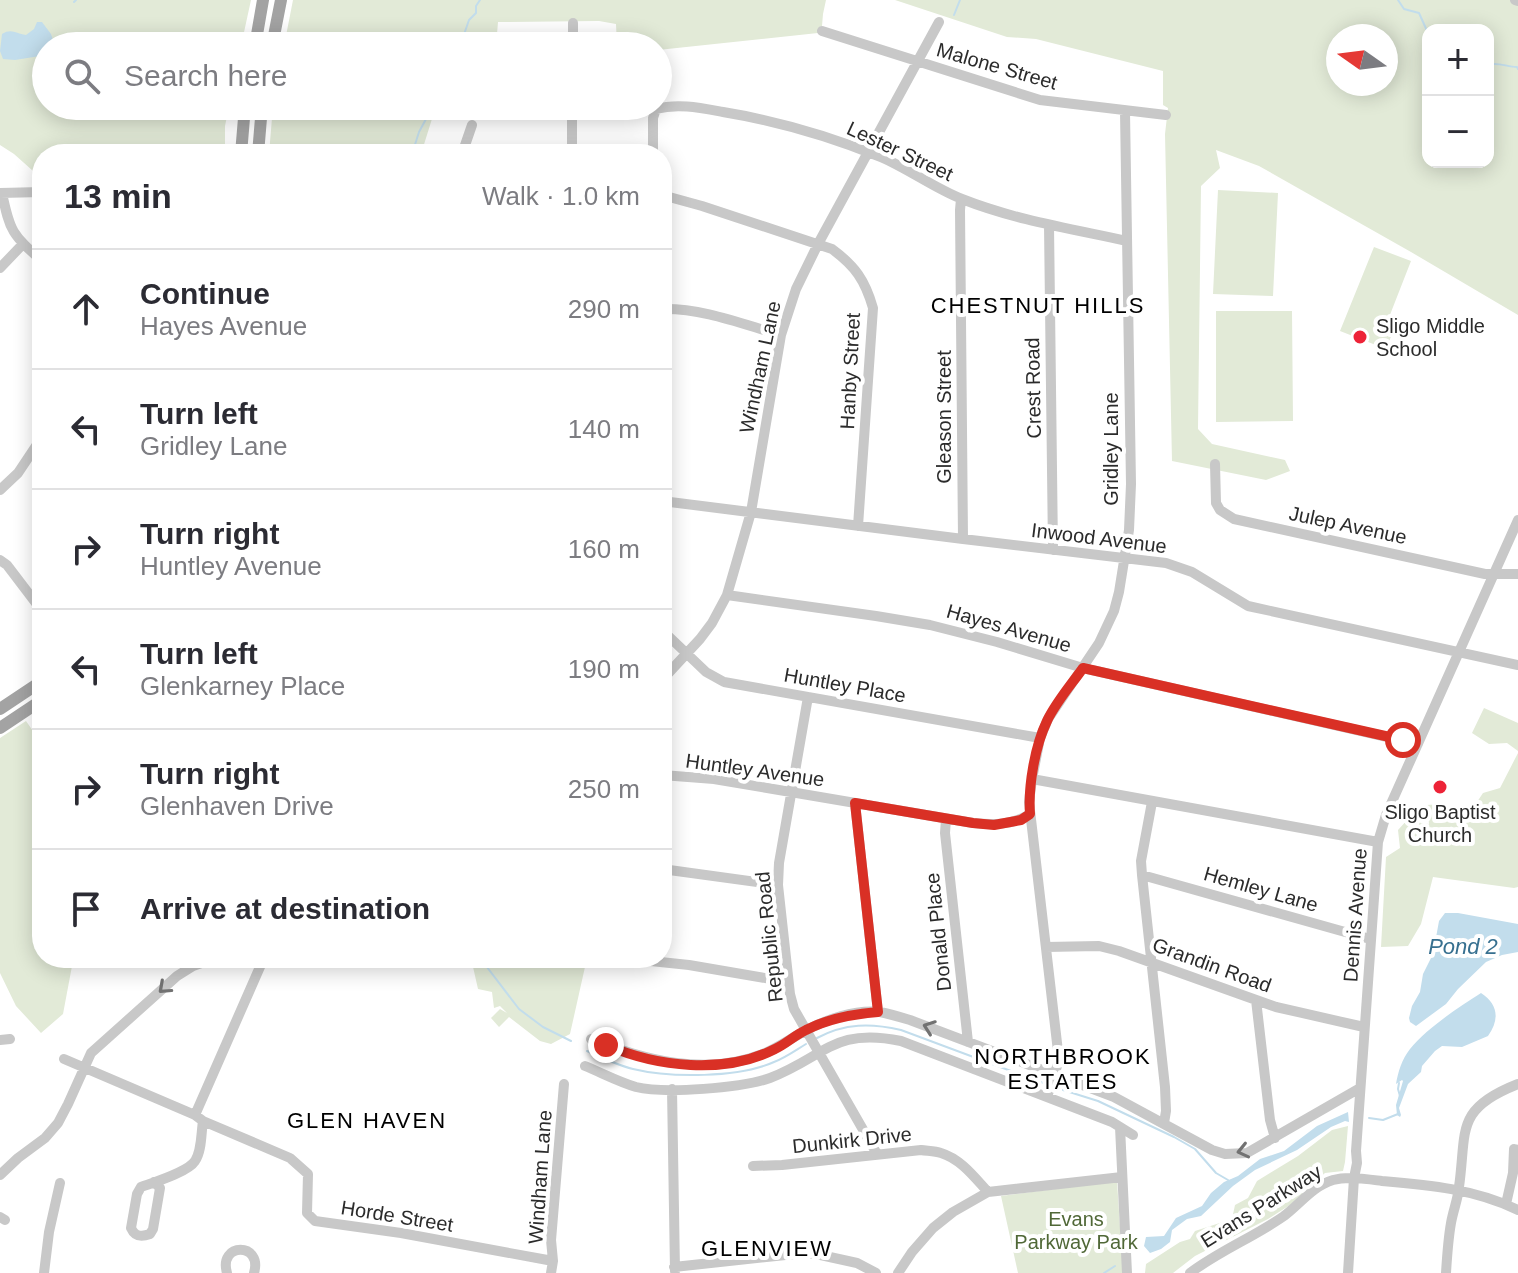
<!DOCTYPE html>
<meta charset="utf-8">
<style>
body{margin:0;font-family:Helvetica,sans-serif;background:#f2f2f3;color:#2b2b33}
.controls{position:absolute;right:24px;top:24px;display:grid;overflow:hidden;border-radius:16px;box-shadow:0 4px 20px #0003}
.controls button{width:72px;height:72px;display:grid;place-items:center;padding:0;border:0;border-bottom:2px solid #e1e1e2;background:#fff;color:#2b2b33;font:40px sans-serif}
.compass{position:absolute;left:1326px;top:24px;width:72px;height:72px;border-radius:50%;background:#fff;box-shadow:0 4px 20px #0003;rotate:284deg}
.stop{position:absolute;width:24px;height:24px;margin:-18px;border:6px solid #d93025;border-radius:50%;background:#fff}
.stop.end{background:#d93025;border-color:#fff;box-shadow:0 2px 8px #0008}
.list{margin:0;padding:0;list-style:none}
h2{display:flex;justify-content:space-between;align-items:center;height:104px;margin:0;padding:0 32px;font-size:34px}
h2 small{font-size:26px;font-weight:400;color:#7c7c81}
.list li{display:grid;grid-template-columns:52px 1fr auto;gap:24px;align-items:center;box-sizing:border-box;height:120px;padding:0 32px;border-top:2px solid #e1e1e2}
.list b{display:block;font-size:30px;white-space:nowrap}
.list p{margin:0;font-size:26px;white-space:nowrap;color:#7c7c81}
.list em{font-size:26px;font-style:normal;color:#7c7c81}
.icon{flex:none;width:44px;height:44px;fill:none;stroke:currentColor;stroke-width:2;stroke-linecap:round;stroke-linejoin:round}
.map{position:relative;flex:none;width:1518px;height:1273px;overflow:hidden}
.search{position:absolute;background:#fff;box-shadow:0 4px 20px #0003;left:32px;top:32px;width:640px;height:88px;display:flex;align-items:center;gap:20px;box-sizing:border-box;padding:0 28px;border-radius:44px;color:#7c7c81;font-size:30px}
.panel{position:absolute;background:#fff;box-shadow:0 4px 20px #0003;left:32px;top:144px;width:640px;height:824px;border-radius:32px}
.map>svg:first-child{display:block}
</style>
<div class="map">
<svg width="1518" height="1273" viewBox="0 0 1518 1273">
<rect width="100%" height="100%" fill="#fff"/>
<!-- green -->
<path fill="#e2ead7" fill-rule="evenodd" d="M0,0H251L241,46H46V106H229L225,126V154H42V179L14,154L0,145Z
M293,0H826L823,14L822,26L820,27L818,33L658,50V46H617L616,24L599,21L498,22L497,34L458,43L457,46H284Z
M895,0H1518V315L1411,252L1259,166L1216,150L1220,168L1201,186L1198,429L1212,444L1285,460L1290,471L1266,480L1172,461L1165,134L1168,108L1163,105V71L1036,39L1007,37ZM1428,30H1488V162H1428ZM1338,36H1386V84H1338Z
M273,106H436L421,154H269Z
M1218,190L1278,193L1273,296L1213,294Z
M1374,247L1411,261L1386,325L1394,329L1386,349L1340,331Z
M1216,311H1292L1293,421L1216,422Z
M1484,708L1518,723V751L1507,743L1489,744L1472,733Z
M26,721L42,744V958H83L72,966L63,1014L41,1033L16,1006L0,973V738Z
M1518,753V887L1514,888L1433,877L1421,924L1408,946L1381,947L1386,857L1400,848L1398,830L1408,819L1429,824L1427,805L1442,804L1448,812L1475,805L1483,793L1500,788Z
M471,958H587L570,1034L551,1044L540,1041L509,1017L499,1027L491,1018L500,1009L507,1013L500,1006L494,1008L492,992L478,989Z
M1348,1126L1345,1162L1343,1171L1325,1173L1290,1205L1268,1219L1195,1256L1173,1273H1145L1146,1264L1180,1242L1190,1239L1195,1231L1232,1219L1235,1205L1248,1198L1257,1181L1298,1156L1332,1130Z
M1117,1181L1123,1273H1018L1001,1196Z"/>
<!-- water -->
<path fill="#c2ddec" d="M37,22H42L51,34L55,46H46V55L15,60L3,59L0,51L2,34C12,28 16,34 26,35L34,29Z
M1445,913H1458L1518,924V952L1502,955L1486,962L1458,989L1446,1004L1416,1026L1410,1022L1409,1018L1412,1006L1420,992L1423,974L1433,954L1439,921Z
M1481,993C1498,1004 1500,1019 1488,1036L1462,1047L1442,1046L1435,1051L1422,1066L1421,1072L1408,1084L1399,1108L1401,1115L1400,1117L1397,1115L1396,1105L1403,1081L1402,1080L1396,1084C1398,1072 1402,1059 1410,1049C1427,1028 1459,1007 1481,993Z
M1348,1112L1349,1122L1345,1121L1331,1127L1297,1150L1255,1170L1233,1186L1201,1216L1187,1219L1172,1230L1170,1242L1161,1249L1150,1253L1144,1246L1146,1237L1164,1236L1176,1218L1202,1206L1211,1193L1224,1182L1238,1176L1260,1159L1284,1151L1317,1126Z"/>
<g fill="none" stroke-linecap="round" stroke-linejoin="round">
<!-- stream -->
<path stroke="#c2ddec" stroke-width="2" d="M1398,0L1404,9L1419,13L1428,33
M74,2L76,0
M954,15L960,0
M460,46L469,20L476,13V6L480,0
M1488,53L1492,64C1501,63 1508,67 1517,67L1518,69
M412,154L419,132L433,106
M480,958L519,1009L543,1027L571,1041
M817,1038C845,1023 871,1023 901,1030L1043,1083
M587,1051C602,1058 617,1065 633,1069C670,1078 739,1078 774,1062C785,1058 796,1050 806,1044
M1399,1083L1398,1089L1400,1096
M1063,1090L1098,1101L1174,1137L1195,1149L1216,1173L1228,1180
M1369,1118L1383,1120L1398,1114
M1104,1273L1115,1266"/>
<!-- minor -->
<path stroke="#c8c8c8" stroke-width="10" d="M1515,0L1518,1
M822,31L1040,100L1166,115
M573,46V23
M462,154L472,125
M572,154V106
M653,154V118L656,109C678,103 701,108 723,112C778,121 829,136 881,157C909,169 934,188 962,199C1015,220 1072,229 1127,241
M0,193L42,192
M2,193C10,232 12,234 42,261
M662,195L702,206L832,249C855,266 865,280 873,308L858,526
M961,199L960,210L963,539
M1049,225L1053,550
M0,268L23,244
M662,309C703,308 742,324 781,335
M1215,464L1216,503L1220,510L1234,519L1485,574H1518
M0,490L18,473L42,437
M662,501L963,539L1166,563L1192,572L1248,606L1518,665
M0,560L7,565L42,611
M727,595L876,616L930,625L997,642L1083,668L1418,744
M662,630L706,672L724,682L1040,738
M662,680L700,639L712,623L727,595L751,512L781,335L796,289L818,244L939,22
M808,697L779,863L778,885L790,994L794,1009L806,1030L877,1154
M662,775L714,779L973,823C993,825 1013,825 1030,814
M1032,779L1378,842
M1152,802L1141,861L1142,875L1165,1087L1166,1111L1164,1123
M855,803L878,1012
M946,819L945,833L968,1042
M662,869L778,885
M1142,875L1370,939
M1046,947L1099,946L1119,951L1276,1007L1364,1027
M622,958L689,965L771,979H788
M1256,1000L1270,1120L1275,1138
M591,1039C643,1060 705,1076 760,1055C775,1050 788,1040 803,1032C824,1020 856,1009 880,1012C890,1014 900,1017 910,1020L1114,1097L1212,1150L1225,1154L1247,1153L1360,1088
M0,1040L10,1039
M64,1059L195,1115L203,1121L290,1158L308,1174L307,1213L315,1221L401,1233L553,1261
M585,1066C602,1073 619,1082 636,1087C665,1094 742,1088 770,1078C825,1057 833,1027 901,1041L1112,1122L1133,1135
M672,1089L675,1271
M1047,1097L1059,1060L1029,802L1032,779L1040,738L1048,719L1099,643L1114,611L1119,592L1129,530L1131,484L1125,112
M195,1115L263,960
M1120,1127L1127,1273
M753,1166L782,1165L921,1150C927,1151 935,1151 941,1153C961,1159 975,1178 988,1192
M0,1175L18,1158L45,1138L58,1123L68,1104L91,1053L177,976L193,966L210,960H232L261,963
M154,1182L160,1188L153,1229L150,1234C142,1237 135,1237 131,1228L137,1194L141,1187C155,1182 188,1172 195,1161C202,1151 201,1133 203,1121
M1506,1204L1513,1173L1514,1149L1518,1150
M0,1217L5,1220
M674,1267L795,1254H816L857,1263L876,1273
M44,1273L49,1232L60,1183
M227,1273C218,1242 263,1242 254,1273
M551,1273L553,1261L551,1240L564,1084
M898,1273L912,1252L933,1228L953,1212L988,1192L1122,1177
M1190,1273C1219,1251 1254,1237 1284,1216C1300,1204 1313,1186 1333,1180C1348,1176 1366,1179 1382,1181C1429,1185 1475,1189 1518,1210
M1348,1273L1354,1178L1357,1163L1356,1151L1378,842L1386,815L1518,520
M1446,1273C1447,1257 1448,1240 1451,1223C1453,1211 1458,1199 1459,1187C1467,1131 1454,1109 1518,1084"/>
<!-- major -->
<path stroke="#a3a3a3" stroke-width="12" d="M255,46L263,0
M272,46L281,0
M241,154L245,106
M258,154L262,106
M0,709L42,681
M0,728L42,700"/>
</g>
<!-- one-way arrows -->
<defs><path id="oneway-chevron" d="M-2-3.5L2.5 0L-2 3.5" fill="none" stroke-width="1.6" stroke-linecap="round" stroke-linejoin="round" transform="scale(2)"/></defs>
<g stroke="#727272">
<use href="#oneway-chevron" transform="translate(164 988) rotate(138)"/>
<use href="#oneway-chevron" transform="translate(929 1027) rotate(-160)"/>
<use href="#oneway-chevron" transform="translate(1243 1151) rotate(167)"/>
</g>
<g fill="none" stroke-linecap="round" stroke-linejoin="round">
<!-- route -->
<path stroke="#d93025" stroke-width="10" d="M606,1045C657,1067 724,1075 775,1049C786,1044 795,1035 806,1030C829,1018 853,1014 878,1012L855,803L973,823L994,825L1021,820L1030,814C1028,786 1035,746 1047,721C1056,702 1071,685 1083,668L1403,740"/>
</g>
<!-- markers -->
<g fill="#ed2337" stroke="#fff" stroke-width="3">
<circle cx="1360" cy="337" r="8"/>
<circle cx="1440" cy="787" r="8"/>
</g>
<g text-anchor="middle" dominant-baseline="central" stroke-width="8" stroke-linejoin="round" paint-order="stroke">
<!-- street labels -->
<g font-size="20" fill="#2b2b2b" stroke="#fff">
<text transform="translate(997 66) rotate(16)">Malone Street</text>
<text transform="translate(900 151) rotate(25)">Lester Street</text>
<text transform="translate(760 367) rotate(-78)">Windham Lane</text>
<text transform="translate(850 371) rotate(-87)">Hanby Street</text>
<text transform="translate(1033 388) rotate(-91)">Crest Road</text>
<text transform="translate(944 417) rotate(-90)">Gleason Street</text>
<text transform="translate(1111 449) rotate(-90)">Gridley Lane</text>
<text transform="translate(1348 525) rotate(12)">Julep Avenue</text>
<text transform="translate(1099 538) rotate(7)">Inwood Avenue</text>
<text transform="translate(1009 628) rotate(16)">Hayes Avenue</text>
<text transform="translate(845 685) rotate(10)">Huntley Place</text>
<text transform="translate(755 770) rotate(8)">Huntley Avenue</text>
<text transform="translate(1261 889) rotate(16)">Hemley Lane</text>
<text transform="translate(1355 915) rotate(-86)">Dennis Avenue</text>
<text transform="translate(938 932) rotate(-96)">Donald Place</text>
<text transform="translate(769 937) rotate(-96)">Republic Road</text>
<text transform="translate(1212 965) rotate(20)">Grandin Road</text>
<text transform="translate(852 1140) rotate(-6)">Dunkirk Drive</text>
<text transform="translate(540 1177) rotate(-86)">Windham Lane</text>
<text transform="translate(1261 1206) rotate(-32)">Evans Parkway</text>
<text transform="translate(397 1216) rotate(9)">Horde Street</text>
</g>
<!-- poi labels -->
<g font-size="20" fill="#2b2b2b" stroke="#fff" text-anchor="start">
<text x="1376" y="326">Sligo Middle<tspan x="1376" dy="23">School</tspan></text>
<text x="1440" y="812" text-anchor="middle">Sligo Baptist<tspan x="1440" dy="23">Church</tspan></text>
</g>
<!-- park labels -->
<g font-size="20" fill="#506837" stroke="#fff">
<text x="1076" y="1219">Evans<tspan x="1076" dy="23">Parkway Park</tspan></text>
</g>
<!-- neighbourhood labels -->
<g font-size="22" letter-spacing="2" fill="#000" stroke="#fff">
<text x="1038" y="305">CHESTNUT HILLS</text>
<text x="1063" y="1056">NORTHBROOK<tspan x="1063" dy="25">ESTATES</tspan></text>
<text x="367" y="1120">GLEN HAVEN</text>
<text x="767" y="1248">GLENVIEW</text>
</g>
<!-- water labels -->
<g font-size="22" font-style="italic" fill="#377090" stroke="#fff">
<text x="1463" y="946">Pond 2</text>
</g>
</g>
</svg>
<div class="controls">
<button>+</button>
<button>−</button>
</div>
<svg class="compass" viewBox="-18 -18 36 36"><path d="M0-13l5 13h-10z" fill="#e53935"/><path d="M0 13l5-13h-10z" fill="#7c7c81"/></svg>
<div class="stop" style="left:1403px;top:740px"></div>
<div class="stop end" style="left:606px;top:1045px"></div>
<div class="search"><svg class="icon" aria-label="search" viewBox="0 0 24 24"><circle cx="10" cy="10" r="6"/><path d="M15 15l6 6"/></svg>Search here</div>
<section class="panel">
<h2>13 min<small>Walk · 1.0 km</small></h2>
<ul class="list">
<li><svg class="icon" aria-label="ahead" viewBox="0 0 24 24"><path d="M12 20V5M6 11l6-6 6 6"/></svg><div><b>Continue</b><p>Hayes Avenue</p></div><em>290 m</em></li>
<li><svg class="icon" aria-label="left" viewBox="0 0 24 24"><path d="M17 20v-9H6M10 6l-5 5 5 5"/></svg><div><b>Turn left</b><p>Gridley Lane</p></div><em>140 m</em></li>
<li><svg class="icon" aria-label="right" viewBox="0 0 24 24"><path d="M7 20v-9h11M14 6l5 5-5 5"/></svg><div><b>Turn right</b><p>Huntley Avenue</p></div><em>160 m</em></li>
<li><svg class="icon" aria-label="left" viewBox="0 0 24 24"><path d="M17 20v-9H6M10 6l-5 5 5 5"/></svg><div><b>Turn left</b><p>Glenkarney Place</p></div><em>190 m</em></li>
<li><svg class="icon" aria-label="right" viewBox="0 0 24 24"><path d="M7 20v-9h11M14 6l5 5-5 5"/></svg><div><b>Turn right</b><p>Glenhaven Drive</p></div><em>250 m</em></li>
<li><svg class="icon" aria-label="arrive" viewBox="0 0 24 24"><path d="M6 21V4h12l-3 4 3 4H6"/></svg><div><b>Arrive at destination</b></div></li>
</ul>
</section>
</div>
